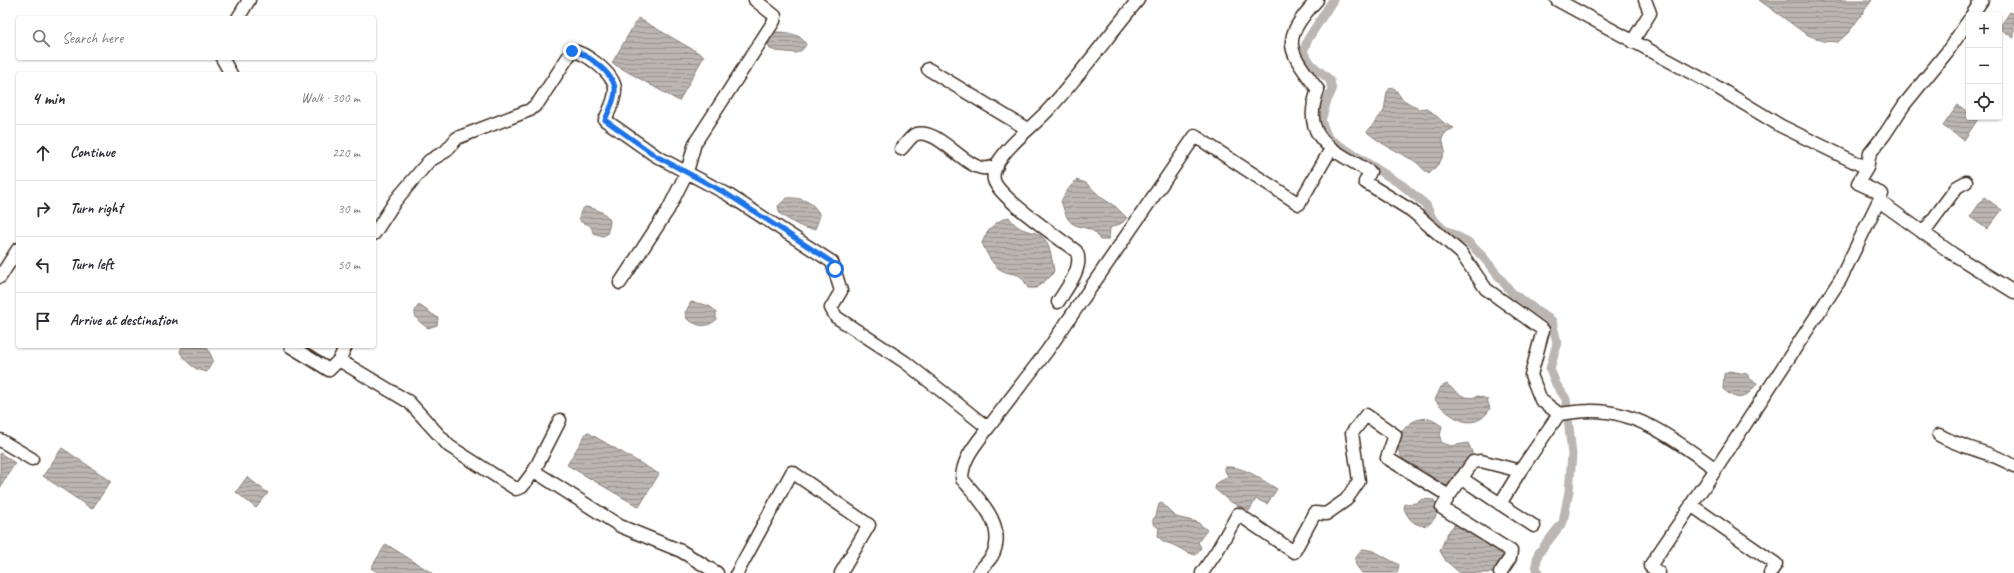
<!DOCTYPE html>
<meta charset="utf-8">
<style>
body{margin:0;font-family:Caveat,sans-serif;background:#f2f2f3;color:#2b2b33}
.controls{position:absolute;right:12px;top:12px;display:grid;overflow:hidden;border-radius:4px;box-shadow:0 1px 3px #0004}
.controls button{width:36px;height:36px;display:grid;place-items:center;padding:0;border:0;border-bottom:1px solid #e1e1e2;background:#fff;color:#2b2b33;font:20px sans-serif}
.stop{position:absolute;width:12px;height:12px;margin:-9px;border:3px solid #1a73e8;border-radius:50%;background:#fff}
.stop.end{background:#1a73e8;border-color:#fff;box-shadow:0 1px 4px #0008}
.list{margin:0;padding:0;list-style:none}
h2{display:flex;justify-content:space-between;align-items:center;height:52px;margin:0;padding:0 16px;font-size:17px}
h2 small{font-size:13px;font-weight:400;color:#7c7c81}
.list li{display:grid;grid-template-columns:26px 1fr auto;gap:12px;align-items:center;box-sizing:border-box;height:56px;padding:0 16px;border-top:1px solid #e1e1e2}
.list b{display:block;font-size:15px;white-space:nowrap}
.list em{font-size:13px;font-style:normal;color:#7c7c81}
.icon{flex:none;width:22px;height:22px;fill:none;stroke:currentColor;stroke-width:2;stroke-linecap:round;stroke-linejoin:round}
.map{position:relative;flex:none;width:2014px;height:573px;overflow:hidden}
.search{position:absolute;background:#fff;box-shadow:0 1px 3px #0004;left:16px;top:16px;width:360px;height:44px;display:flex;align-items:center;gap:10px;box-sizing:border-box;padding:0 14px;border-radius:4px;color:#7c7c81;font-size:15px}
.panel{position:absolute;background:#fff;box-shadow:0 1px 3px #0004;left:16px;top:72px;width:360px;height:276px;border-radius:4px}
.map>svg:first-child{display:block}
</style>
<div class="map">
<svg width="2014" height="573" viewBox="0 0 2014 573">
<defs>
<pattern id="water-rules" width="6" height="5" patternUnits="userSpaceOnUse"><rect width="6" height="5" fill="#bcb6b3"/><path d="M0 2.5h6" fill="none" stroke="#9a9491"/></pattern>
</defs>
<rect width="100%" height="100%" fill="#fff"/>
<filter id="ink" filterUnits="userSpaceOnUse"><feTurbulence type="fractalNoise" baseFrequency=".025" numOctaves="2"/><feDisplacementMap in="SourceGraphic" scale="8" xChannelSelector="R" yChannelSelector="G"/><feConvolveMatrix kernelMatrix="1 2 1 2 8 2 1 2 1" color-interpolation-filters="sRGB"/></filter>
<g filter="url(#ink)">
<!-- water -->
<path fill="url(#water-rules)" stroke="#887e77" d="M1759,0H1872L1849,32L1838,42L1823,41L1806,34Z
M2010,12L2014,15V38L1999,28Z
M638,18L704,56L679,101L612,63Z
M777,32C787,32 802,34 806,45L802,50L796,53L776,51L770,49L767,40L773,33Z
M1391,87L1395,89L1402,99L1419,109L1425,108L1432,112L1444,123L1454,128L1446,132L1442,138L1445,151L1440,162L1429,174C1423,170 1419,163 1413,160C1397,152 1381,144 1367,132L1384,111L1387,92Z
M1958,105L1969,113V117H1975L1978,119L1964,140L1943,126Z
M1076,180L1086,183L1102,198L1116,207L1127,218L1122,223L1110,228L1109,238L1107,240H1100C1092,222 1077,232 1068,219C1065,214 1063,207 1061,201L1067,191Z
M1984,197L2002,210L1987,229L1970,217Z
M787,198C801,197 815,202 820,216L815,229C803,230 791,221 780,214L778,206Z
M585,207C592,207 608,213 610,221C610,225 608,230 607,234L603,236L593,233C592,225 588,224 581,222C578,217 580,210 585,207Z
M1009,217C1022,237 1036,227 1045,240C1051,248 1052,261 1054,271L1051,276L1036,288H1028C1019,270 1018,277 1003,271C993,267 986,252 982,243C987,230 995,221 1009,217Z
M691,302C701,304 710,304 716,312V320C705,329 698,326 687,319L685,313Z
M419,305L438,318L437,325L428,328C419,322 409,315 419,305Z
M182,346L207,347L213,360L207,372C195,371 185,361 180,352Z
M1729,371L1747,374L1750,379L1757,383C1746,399 1739,403 1723,389L1724,374Z
M1447,384C1457,393 1465,401 1478,396L1487,399L1490,409C1474,434 1450,418 1435,400L1441,387Z
M1429,418L1442,426L1440,436L1441,442L1451,446L1468,443L1472,452L1470,459L1451,485C1444,486 1437,485 1431,479C1429,477 1429,473 1426,472C1420,467 1410,465 1404,460C1391,447 1401,425 1417,420C1421,418 1425,419 1429,418Z
M587,432L659,474L639,507L567,465Z
M62,448L111,481L92,509L43,476Z
M0,453L15,463L0,488Z
M1225,467C1245,466 1260,479 1277,489L1267,504L1256,499L1249,511L1229,501L1215,489L1216,483L1225,479L1228,476L1225,471Z
M247,477L268,493L256,508L236,492Z
M1422,499L1434,500L1438,507C1435,533 1411,530 1404,508L1405,504L1417,503Z
M1162,503L1176,517L1197,522L1207,530L1198,542L1201,548L1195,555C1183,552 1174,543 1163,542L1158,536L1159,528L1153,524V519L1156,516L1159,504Z
M1454,525L1464,526L1506,555L1496,573H1460L1446,561L1440,551L1447,534Z
M386,544L432,573H379L371,568Z
M1364,549L1374,551L1399,565L1397,573H1362L1356,565L1355,559L1361,551Z"/>
<g fill="none" stroke-linecap="round" stroke-linejoin="round">
<!-- canal -->
<path stroke="#bcb6b3" stroke-width="9" d="M1333,0L1308,39L1303,52L1312,65L1330,80L1332,90L1326,103L1321,121L1328,138L1402,185L1426,205L1432,218L1443,229L1468,242L1484,258L1512,293L1552,321L1557,343L1550,369L1556,384L1566,399L1572,455L1569,491L1563,522L1538,554L1536,565L1538,573"/>
<defs>
<path id="minor" d="M1317,0C1279,42 1288,49 1318,90C1299,139 1334,150 1370,172L1365,182L1412,211L1461,253L1486,289L1543,330L1531,375L1541,400L1559,414C1569,413 1579,411 1589,411C1637,409 1679,443 1716,469L1840,280L1882,194L1858,183L1867,168L1781,126L1710,83L1557,0
M1972,15L1982,0
M238,18L249,0
M1632,42L1650,13L1645,0
M222,58L231,74
M928,69L1027,129
M901,149C905,145 910,138 914,135C935,125 962,165 982,168C986,169 993,167 997,166
M1867,168L1870,153L1885,134L1904,105L1947,52L1969,20
M1879,201L1953,254L2014,292
M1923,233L1957,187L1966,182
M374,234L396,200L429,161L446,151L457,138L530,110L538,103L572,51C585,52 613,73 615,88C616,99 609,110 605,120L656,156L727,194L832,262L841,291L831,308L836,317L905,362L988,428L1047,351L1195,136L1299,204L1331,149
M0,277L18,249
M620,283L668,210L687,172L695,143L774,21L775,16L755,0
M1058,302C1066,289 1085,266 1076,251C1060,239 998,197 994,180C992,173 997,163 1001,158C1015,138 1034,126 1050,108C1081,74 1108,36 1138,0
M290,346L329,370L339,360
M346,346L339,360L409,402L449,446L516,489L522,487L534,471L620,526L681,551L717,573
M1939,435C1963,449 1991,451 2014,466
M0,440L32,459
M534,471L560,420
M1461,478L1534,526
M1701,489L1691,505L1776,564L1770,573
M1449,496L1442,508L1511,551L1510,558L1500,573
M1500,504L1520,471
M737,573L792,472L869,525L841,573
M978,573C982,568 988,562 992,556C1008,527 979,499 962,479C962,459 976,444 988,428
M1202,573L1217,551L1238,514L1294,552L1315,513L1326,514L1346,500L1359,481L1352,433L1366,415L1395,435L1387,458L1449,496L1473,462L1481,461L1520,471L1559,414
M1659,573L1650,566L1716,469"/>
</defs>
<!-- minor casing -->
<use href="#minor" stroke="#3b2a1e" stroke-width="15"/>
<!-- minor -->
<use href="#minor" stroke="#fff" stroke-width="12"/>
</g>
</g>
<g fill="none" stroke-linecap="round" stroke-linejoin="round" filter="url(#ink)">
<!-- route -->
<path stroke="#1a73e8" stroke-width="5" d="M572,51C585,52 613,73 615,88C616,99 609,110 605,120L656,156L727,194L832,262L835,269"/>
</g>
</svg>
<div class="controls">
<button>+</button>
<button>−</button>
<button><svg class="icon" aria-label="locate" viewBox="0 0 24 24"><circle cx="12" cy="12" r="6"/><path d="M12 2v4M12 18v4M2 12h4M18 12h4"/></svg></button>
</div>
<div class="stop" style="left:835px;top:269px"></div>
<div class="stop end" style="left:572px;top:51px"></div>
<div class="search"><svg class="icon" aria-label="search" viewBox="0 0 24 24"><circle cx="10" cy="10" r="6"/><path d="M15 15l6 6"/></svg>Search here</div>
<section class="panel">
<h2>4 min<small>Walk · 300 m</small></h2>
<ul class="list">
<li><svg class="icon" aria-label="ahead" viewBox="0 0 24 24"><path d="M12 20V5M6 11l6-6 6 6"/></svg><div><b>Continue</b></div><em>220 m</em></li>
<li><svg class="icon" aria-label="right" viewBox="0 0 24 24"><path d="M7 20v-9h11M14 6l5 5-5 5"/></svg><div><b>Turn right</b></div><em>30 m</em></li>
<li><svg class="icon" aria-label="left" viewBox="0 0 24 24"><path d="M17 20v-9H6M10 6l-5 5 5 5"/></svg><div><b>Turn left</b></div><em>50 m</em></li>
<li><svg class="icon" aria-label="arrive" viewBox="0 0 24 24"><path d="M6 21V4h12l-3 4 3 4H6"/></svg><div><b>Arrive at destination</b></div></li>
</ul>
</section>
</div>
